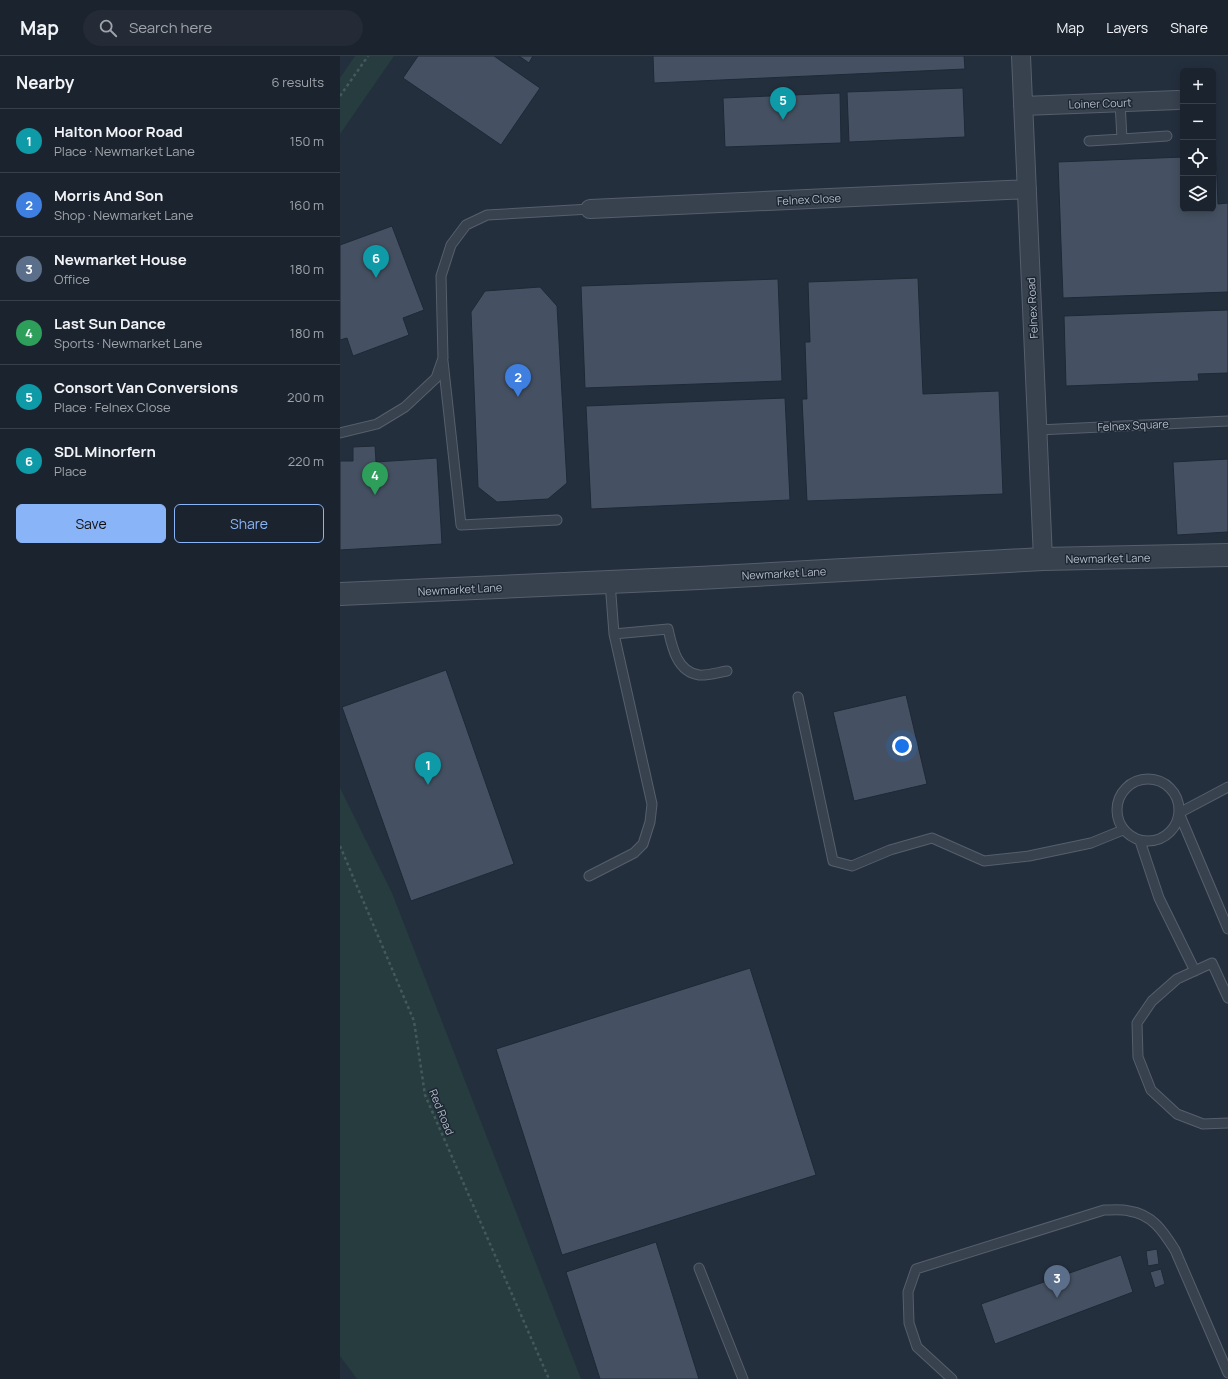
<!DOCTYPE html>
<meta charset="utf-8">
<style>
body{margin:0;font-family:Manrope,sans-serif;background:#242b36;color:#f1f3f6}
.controls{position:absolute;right:12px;top:12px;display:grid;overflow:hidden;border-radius:6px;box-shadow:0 2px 10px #0003}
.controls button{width:36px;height:36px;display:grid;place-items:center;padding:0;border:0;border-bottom:1px solid #39404a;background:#1b232e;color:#f1f3f6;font:20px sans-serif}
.you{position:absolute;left:562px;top:690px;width:14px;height:14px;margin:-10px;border:3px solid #fff;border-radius:50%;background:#1a73e8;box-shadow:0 0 0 6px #1a73e833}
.badge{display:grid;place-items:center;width:26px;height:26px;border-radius:50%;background:#8ab4f8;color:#fff;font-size:13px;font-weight:700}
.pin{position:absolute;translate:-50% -33px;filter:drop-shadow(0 1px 2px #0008)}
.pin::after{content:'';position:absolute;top:21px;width:14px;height:12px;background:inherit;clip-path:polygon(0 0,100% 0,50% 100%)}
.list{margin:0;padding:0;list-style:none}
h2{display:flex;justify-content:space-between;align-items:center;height:52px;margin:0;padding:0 16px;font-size:17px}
h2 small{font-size:13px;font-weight:400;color:#a0a4aa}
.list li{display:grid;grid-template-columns:26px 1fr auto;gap:12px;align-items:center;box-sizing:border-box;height:64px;padding:0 16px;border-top:1px solid #39404a}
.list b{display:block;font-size:15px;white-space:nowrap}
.list p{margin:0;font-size:13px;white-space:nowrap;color:#a0a4aa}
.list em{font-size:13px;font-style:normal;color:#a0a4aa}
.actions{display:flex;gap:8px;padding:12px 16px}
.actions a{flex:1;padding:9px 0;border:1px solid #8ab4f8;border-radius:6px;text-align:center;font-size:14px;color:#8ab4f8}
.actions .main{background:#8ab4f8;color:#111}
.icon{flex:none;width:22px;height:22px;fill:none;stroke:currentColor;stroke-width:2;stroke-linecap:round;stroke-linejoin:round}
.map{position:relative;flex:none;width:888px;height:1323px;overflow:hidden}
header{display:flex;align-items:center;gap:24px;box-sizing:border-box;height:56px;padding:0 20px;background:#1b232e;border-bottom:1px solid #39404a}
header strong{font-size:19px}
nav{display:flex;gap:22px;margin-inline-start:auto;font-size:14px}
.search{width:280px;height:36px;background:#242b36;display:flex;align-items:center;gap:10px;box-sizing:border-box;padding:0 14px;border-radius:22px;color:#a0a4aa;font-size:15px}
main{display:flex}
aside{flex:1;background:#1b232e}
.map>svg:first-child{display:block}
</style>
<header>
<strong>Map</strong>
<div class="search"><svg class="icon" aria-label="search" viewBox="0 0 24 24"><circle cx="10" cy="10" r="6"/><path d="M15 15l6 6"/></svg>Search here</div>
<nav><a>Map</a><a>Layers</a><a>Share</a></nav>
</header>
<main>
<aside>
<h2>Nearby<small>6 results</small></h2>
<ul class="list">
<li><span class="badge" style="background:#0f9aa8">1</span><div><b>Halton Moor Road</b><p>Place · Newmarket Lane</p></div><em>150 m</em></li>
<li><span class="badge" style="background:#3f7fe0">2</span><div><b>Morris And Son</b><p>Shop · Newmarket Lane</p></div><em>160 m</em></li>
<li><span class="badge" style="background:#5c6f8a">3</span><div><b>Newmarket House</b><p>Office</p></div><em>180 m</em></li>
<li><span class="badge" style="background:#2e9e5b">4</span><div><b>Last Sun Dance</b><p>Sports · Newmarket Lane</p></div><em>180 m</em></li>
<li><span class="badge" style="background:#0f9aa8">5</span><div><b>Consort Van Conversions</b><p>Place · Felnex Close</p></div><em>200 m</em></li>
<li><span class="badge" style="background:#0f9aa8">6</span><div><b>SDL Minorfern</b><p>Place</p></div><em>220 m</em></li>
</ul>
<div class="actions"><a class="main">Save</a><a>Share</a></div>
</aside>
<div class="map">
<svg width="888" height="1323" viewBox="0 0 888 1323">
<rect width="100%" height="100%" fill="#242f3e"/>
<!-- green -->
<path fill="#263c3f" d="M15,0H54L0,78V22Z
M0,732L52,837L241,1323H17L0,1300Z"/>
<!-- building -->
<path fill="#455162" stroke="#1f2835" d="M78,0H154L200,32L161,89L63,22Z
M179,0H193L189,7Z
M313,0H624L625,13L314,27Z
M623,32L625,81L509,86L507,36Z
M500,37L501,87L385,91L383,42Z
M873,100H876L878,148L888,147V236L723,242L718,106L843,101V153H873Z
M52,170L84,254L63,262L69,279L13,300L7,282L0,284V189Z
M578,222L583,338L659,335L663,438L467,445L462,343H467L465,286H470L468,226Z
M438,223L442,325L245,332L241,230Z
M200,231L217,250L227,427L208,443L157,446L138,431L131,256L145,235Z
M888,254V317L858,318L859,325L726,330L724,260Z
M445,342L450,444L251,453L246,350Z
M35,390L36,406L97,402L102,488L0,494V405H13V391Z
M888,403V476L837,479L833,406Z
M106,614L174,808L71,845L2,651Z
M566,639L587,728L514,745L493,656Z
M410,912L476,1119L222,1199L156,993Z
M316,1186L359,1323H260L226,1216Z
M817,1193L819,1208L808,1210L806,1195Z
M781,1199L793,1236L655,1288L641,1248Z
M821,1213L825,1228L815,1232L810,1216Z"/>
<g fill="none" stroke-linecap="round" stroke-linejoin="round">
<defs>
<path id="service" d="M782,83L827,80
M749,85L782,83L780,46
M103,305L121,469L217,464
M698,374L888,365
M0,377L37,368L65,351L96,322L103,302L101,220L111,189L126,169L147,159L250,153
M274,578L328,573C332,591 337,616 359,619C366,620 380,616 387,615
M458,641L493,805L512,810L550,794L592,782L644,805L689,800L751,787L783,774
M777 754a31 31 0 1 1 62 0a31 31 0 1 1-62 0Z
M888,731L839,757L888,873
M800,785L819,842L855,915
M249,820L294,797L303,788L310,766L312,748L274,578L270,526
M888,942L872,907L837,923L812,945L797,967L798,1001L811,1034L837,1058L863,1068L888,1067
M359,1212L403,1323
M612,1323L577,1291L569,1267L568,1236L576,1213L764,1154C772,1154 781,1153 789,1155C812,1158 823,1175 835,1194L888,1317"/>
<path id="minor" d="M681,0L703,503
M683,50L838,44
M250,153L687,133"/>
<path id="tertiary" d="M0,538L359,522L703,503L888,499"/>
</defs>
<!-- service casing -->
<use href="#service" stroke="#565f6c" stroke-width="11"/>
<!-- minor casing -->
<use href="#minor" stroke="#565f6c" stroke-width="20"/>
<!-- tertiary casing -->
<use href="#tertiary" stroke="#565f6c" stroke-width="24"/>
<!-- path -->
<path stroke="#44595c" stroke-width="2.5" stroke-dasharray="3 3" stroke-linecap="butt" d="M0,40L28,0
M0,790L74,965L85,1039L209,1323"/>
<!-- service -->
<use href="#service" stroke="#38414e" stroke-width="9"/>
<!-- minor -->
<use href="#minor" stroke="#38414e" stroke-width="18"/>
<!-- tertiary -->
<use href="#tertiary" stroke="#38414e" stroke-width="22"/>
</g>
<g text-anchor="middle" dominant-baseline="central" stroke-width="3" stroke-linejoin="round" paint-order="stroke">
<!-- street labels -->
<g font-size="11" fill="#b4bcc9" stroke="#1d2633">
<text transform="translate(760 47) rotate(-2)">Loiner Court</text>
<text transform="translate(469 143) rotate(-3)">Felnex Close</text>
<text transform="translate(692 252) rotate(-93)">Felnex Road</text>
<text transform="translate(793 369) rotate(-3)">Felnex Square</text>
<text transform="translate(768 502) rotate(-1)">Newmarket Lane</text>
<text transform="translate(444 517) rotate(-3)">Newmarket Lane</text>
<text transform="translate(120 533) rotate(-3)">Newmarket Lane</text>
<text transform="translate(102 1056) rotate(68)">Red Road</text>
</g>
</g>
</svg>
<div class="controls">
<button>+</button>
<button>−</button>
<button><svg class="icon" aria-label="locate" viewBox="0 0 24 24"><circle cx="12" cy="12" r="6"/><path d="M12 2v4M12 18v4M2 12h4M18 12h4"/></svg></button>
<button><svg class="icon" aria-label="layers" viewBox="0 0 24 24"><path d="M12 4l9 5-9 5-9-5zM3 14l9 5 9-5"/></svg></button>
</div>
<div class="you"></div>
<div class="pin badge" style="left:88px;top:729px;background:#0f9aa8">1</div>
<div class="pin badge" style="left:178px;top:341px;background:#3f7fe0">2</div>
<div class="pin badge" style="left:717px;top:1242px;background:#5c6f8a">3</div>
<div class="pin badge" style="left:35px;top:439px;background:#2e9e5b">4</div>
<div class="pin badge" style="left:443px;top:64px;background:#0f9aa8">5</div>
<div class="pin badge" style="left:36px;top:222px;background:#0f9aa8">6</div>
</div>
</main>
